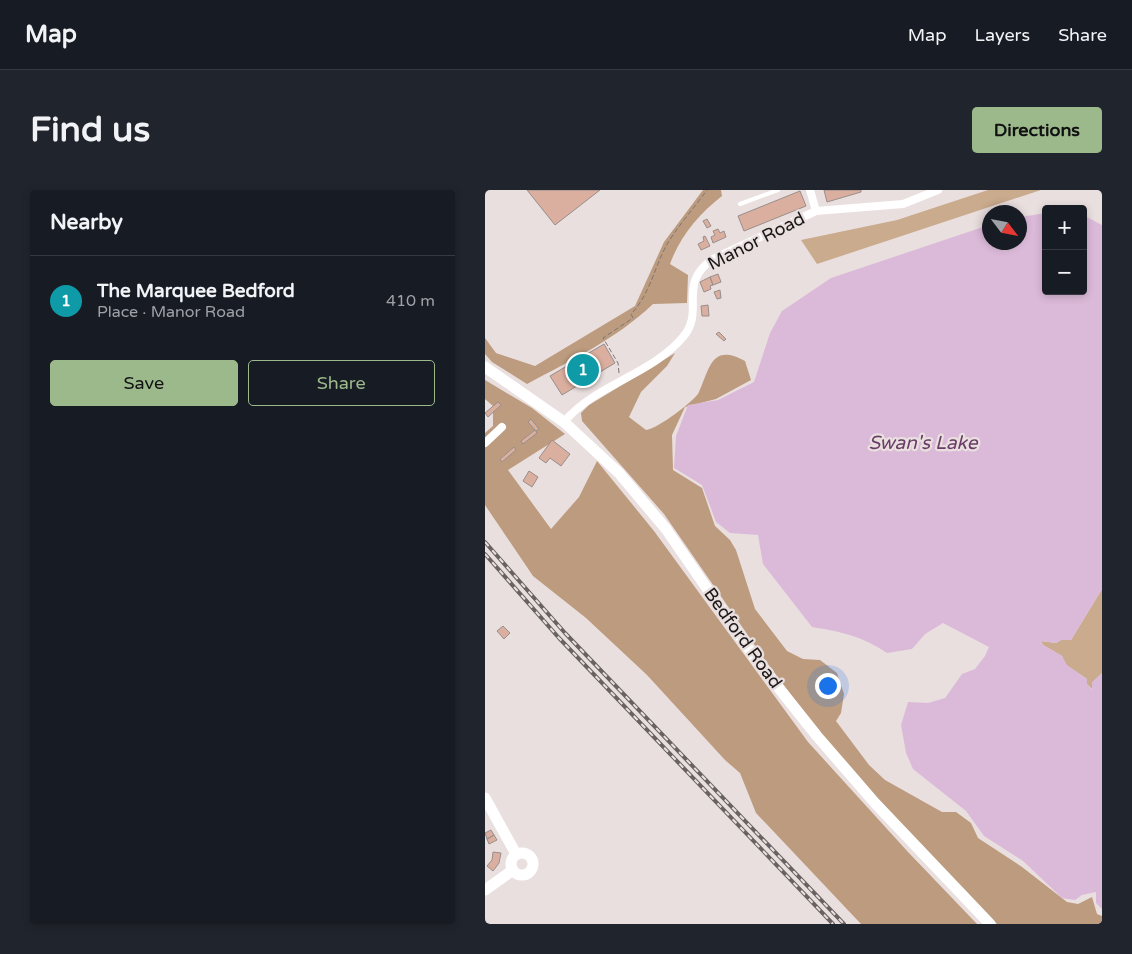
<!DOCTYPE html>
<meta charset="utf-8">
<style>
body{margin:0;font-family:"Varela Round",sans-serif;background:#20242c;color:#f1f3f6}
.controls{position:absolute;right:15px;top:15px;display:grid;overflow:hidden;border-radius:5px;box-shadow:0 2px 8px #0003}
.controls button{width:45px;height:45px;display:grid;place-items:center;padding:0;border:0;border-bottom:1px solid #363941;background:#171b24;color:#f1f3f6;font:25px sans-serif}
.compass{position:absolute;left:497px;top:15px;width:45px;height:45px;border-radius:50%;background:#171b24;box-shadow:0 2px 8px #0003;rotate:122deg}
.you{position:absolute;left:342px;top:495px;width:18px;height:18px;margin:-12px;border:4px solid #fff;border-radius:50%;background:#1a73e8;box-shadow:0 0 0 8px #1a73e833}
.badge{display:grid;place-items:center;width:32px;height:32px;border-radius:50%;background:#9cb98b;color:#fff;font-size:16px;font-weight:700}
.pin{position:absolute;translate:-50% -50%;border:2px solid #fff;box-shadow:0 1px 5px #0006}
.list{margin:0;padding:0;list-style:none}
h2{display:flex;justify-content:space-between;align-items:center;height:65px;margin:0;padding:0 20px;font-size:21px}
h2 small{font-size:16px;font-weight:400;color:#9ea1a6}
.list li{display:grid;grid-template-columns:32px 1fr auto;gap:15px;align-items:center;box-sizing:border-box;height:90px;padding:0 20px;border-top:1px solid #363941}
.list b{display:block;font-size:19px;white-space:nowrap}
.list p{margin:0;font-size:16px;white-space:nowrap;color:#9ea1a6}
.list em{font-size:16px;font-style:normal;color:#9ea1a6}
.actions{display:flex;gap:10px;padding:15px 20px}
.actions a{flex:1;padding:11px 0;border:1px solid #9cb98b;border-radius:5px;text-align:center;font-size:18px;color:#9cb98b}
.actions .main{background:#9cb98b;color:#111}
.map{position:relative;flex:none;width:617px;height:734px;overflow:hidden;border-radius:5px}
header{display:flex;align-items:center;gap:30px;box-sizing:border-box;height:70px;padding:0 25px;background:#171b24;border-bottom:1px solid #363941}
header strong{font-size:24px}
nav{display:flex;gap:28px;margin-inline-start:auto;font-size:18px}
.intro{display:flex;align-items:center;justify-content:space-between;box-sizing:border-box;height:120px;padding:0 30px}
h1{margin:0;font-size:35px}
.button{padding:12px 22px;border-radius:5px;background:#9cb98b;color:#111;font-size:18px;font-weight:700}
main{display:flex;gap:30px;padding:0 30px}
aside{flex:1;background:#171b24;border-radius:5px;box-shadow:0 2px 8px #0003}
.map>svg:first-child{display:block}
</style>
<header>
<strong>Map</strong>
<nav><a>Map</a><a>Layers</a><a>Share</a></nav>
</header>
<div class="intro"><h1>Find us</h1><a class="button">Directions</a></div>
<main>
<aside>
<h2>Nearby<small></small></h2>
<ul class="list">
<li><span class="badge" style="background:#0f9aa8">1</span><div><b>The Marquee Bedford</b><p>Place · Manor Road</p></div><em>410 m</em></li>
</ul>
<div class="actions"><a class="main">Save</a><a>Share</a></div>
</aside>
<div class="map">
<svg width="617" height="734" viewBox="0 0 617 734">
<rect width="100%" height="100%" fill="#eadfdf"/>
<!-- green -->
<path fill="#caab8d" d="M503,0H556L332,74L316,50L412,30Z
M617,399V483L608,494V500L602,494V489L581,475L577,466L558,455L556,451L571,453L576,450H586Z"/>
<!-- forest -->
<path fill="#bc9b7e" d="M218,0H236L237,6C214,24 195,46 185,74L203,85L202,113L168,114C131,149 87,170 42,194L7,172L0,164V148L11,163L50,176L150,116L179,52Z
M190,163L182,176L156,202L144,227L161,240C172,239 210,211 214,202C225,177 227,153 260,171L266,190L231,209L200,217L187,245L188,280L217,298L230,336L245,350L251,360L270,419L302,461L318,469L335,470L352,483L359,504L356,523L351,531L384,575L400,590L457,622H471L486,633L493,648L537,677L582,712L593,714L607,707L612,724L617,726V734H512L398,617L335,544L280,470L179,324L97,231L96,223L104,215Z
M0,190L47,218L80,244L23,280L66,339L94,307L112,271L169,341L323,552L423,662L492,734H376L271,623L255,583L240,570L162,485L101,428L48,386L0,315V243L8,236V216L0,209Z"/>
<!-- water -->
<path fill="#dbbad9" d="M561,23V101H598V25L617,35V399L586,450H576L571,453L556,451L558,455L577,466L582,475L602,489V494L607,500V492L617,483V719L611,713V702L597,705L590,710L577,708L538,671L499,646L481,621L428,579L421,563L416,535L423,512L443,513L460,508L477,484L490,479L500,466L504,457L458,433L440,444L427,459L402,463C377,446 357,442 327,437L278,374L273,345L245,343L231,332L217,295L189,278L191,246L203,215L233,210L269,192L285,143L297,121L346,88L504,35V52H534L535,27Z"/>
<!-- building -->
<path fill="#dbaf9f" stroke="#988e8b" d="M42,0H115L70,35Z
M339,0H376V2L342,12Z
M315,1L321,16L259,41L253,26Z
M222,29L226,36L222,38L218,31Z
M233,39L235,43L239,41L241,47L228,53L226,47L230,45L228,41Z
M220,46L225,56L216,60L213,54L219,51L218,47Z
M233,84L236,92L228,95L225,87Z
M225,87L228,95L225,96L226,99L219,102L215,92Z
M235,100L236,108L232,109L229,102Z
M223,115L224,126H217L216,116Z
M234,142L241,149L239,151L231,144Z
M119,154L130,173L77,205L65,186Z
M13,212L16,215L3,227L0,223Z
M46,229L54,239L51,241L43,232Z
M50,240L52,243L38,254L36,251Z
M67,250L85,264L76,276L65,268L61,273L54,268Z
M29,257L31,260L17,272L15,269Z
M44,281L53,287L47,297L38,291Z
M18,436L25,443L19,449L12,441Z
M6,640L9,645L2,649L0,643Z
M9,645L12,650L4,654L2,649Z
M8,662L16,663L14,673L8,681L2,676L7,670Z"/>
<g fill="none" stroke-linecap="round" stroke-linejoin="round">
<!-- path -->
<path stroke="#7d7676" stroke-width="1" stroke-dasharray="5 2.5" stroke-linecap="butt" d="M134,183L133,173L118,148L148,128L146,124C164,106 169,79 181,56C192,37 209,18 222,0"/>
<!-- lane -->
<path stroke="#fff" stroke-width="4" d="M255,14L293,0"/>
<!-- street -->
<path stroke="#fff" stroke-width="8" d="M325,0L331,21
M79,232C111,194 166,185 198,147C221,121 191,94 228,69L331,21L418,14L453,0
M0,253L17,237"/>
<!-- secondary -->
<path stroke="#fff" stroke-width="11" d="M0,177L79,232L134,283L181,339L270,468L332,546L390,613L505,734
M0,608L31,664
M26 674a11 11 0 1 1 22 0a11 11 0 1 1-22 0Z
M0,700L28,680"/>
<defs>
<path id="rail" d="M0,352L80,443L359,734
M0,364L74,448L348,734"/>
</defs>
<!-- rail casing -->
<use href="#rail" stroke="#696262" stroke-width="4"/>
<!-- rail -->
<use href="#rail" stroke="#eadfdf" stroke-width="2" stroke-dasharray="5.5" stroke-linecap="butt"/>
</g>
<g text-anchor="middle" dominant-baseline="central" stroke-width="4.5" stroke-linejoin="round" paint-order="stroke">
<!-- street labels -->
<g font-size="18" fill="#1a1717" stroke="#eadfdf">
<text transform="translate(271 51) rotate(-27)">Manor Road</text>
<text transform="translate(258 448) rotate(54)">Bedford Road</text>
</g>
<!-- water labels -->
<g font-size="19" font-style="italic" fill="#693d68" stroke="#eadfdf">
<text x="438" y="253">Swan's Lake</text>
</g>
</g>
</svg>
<div class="controls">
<button>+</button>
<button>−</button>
</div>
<svg class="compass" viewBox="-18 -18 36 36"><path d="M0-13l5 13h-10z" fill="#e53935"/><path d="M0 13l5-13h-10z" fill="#9ea1a6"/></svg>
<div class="you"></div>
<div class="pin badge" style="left:98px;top:180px;background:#0f9aa8">1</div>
</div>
</main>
